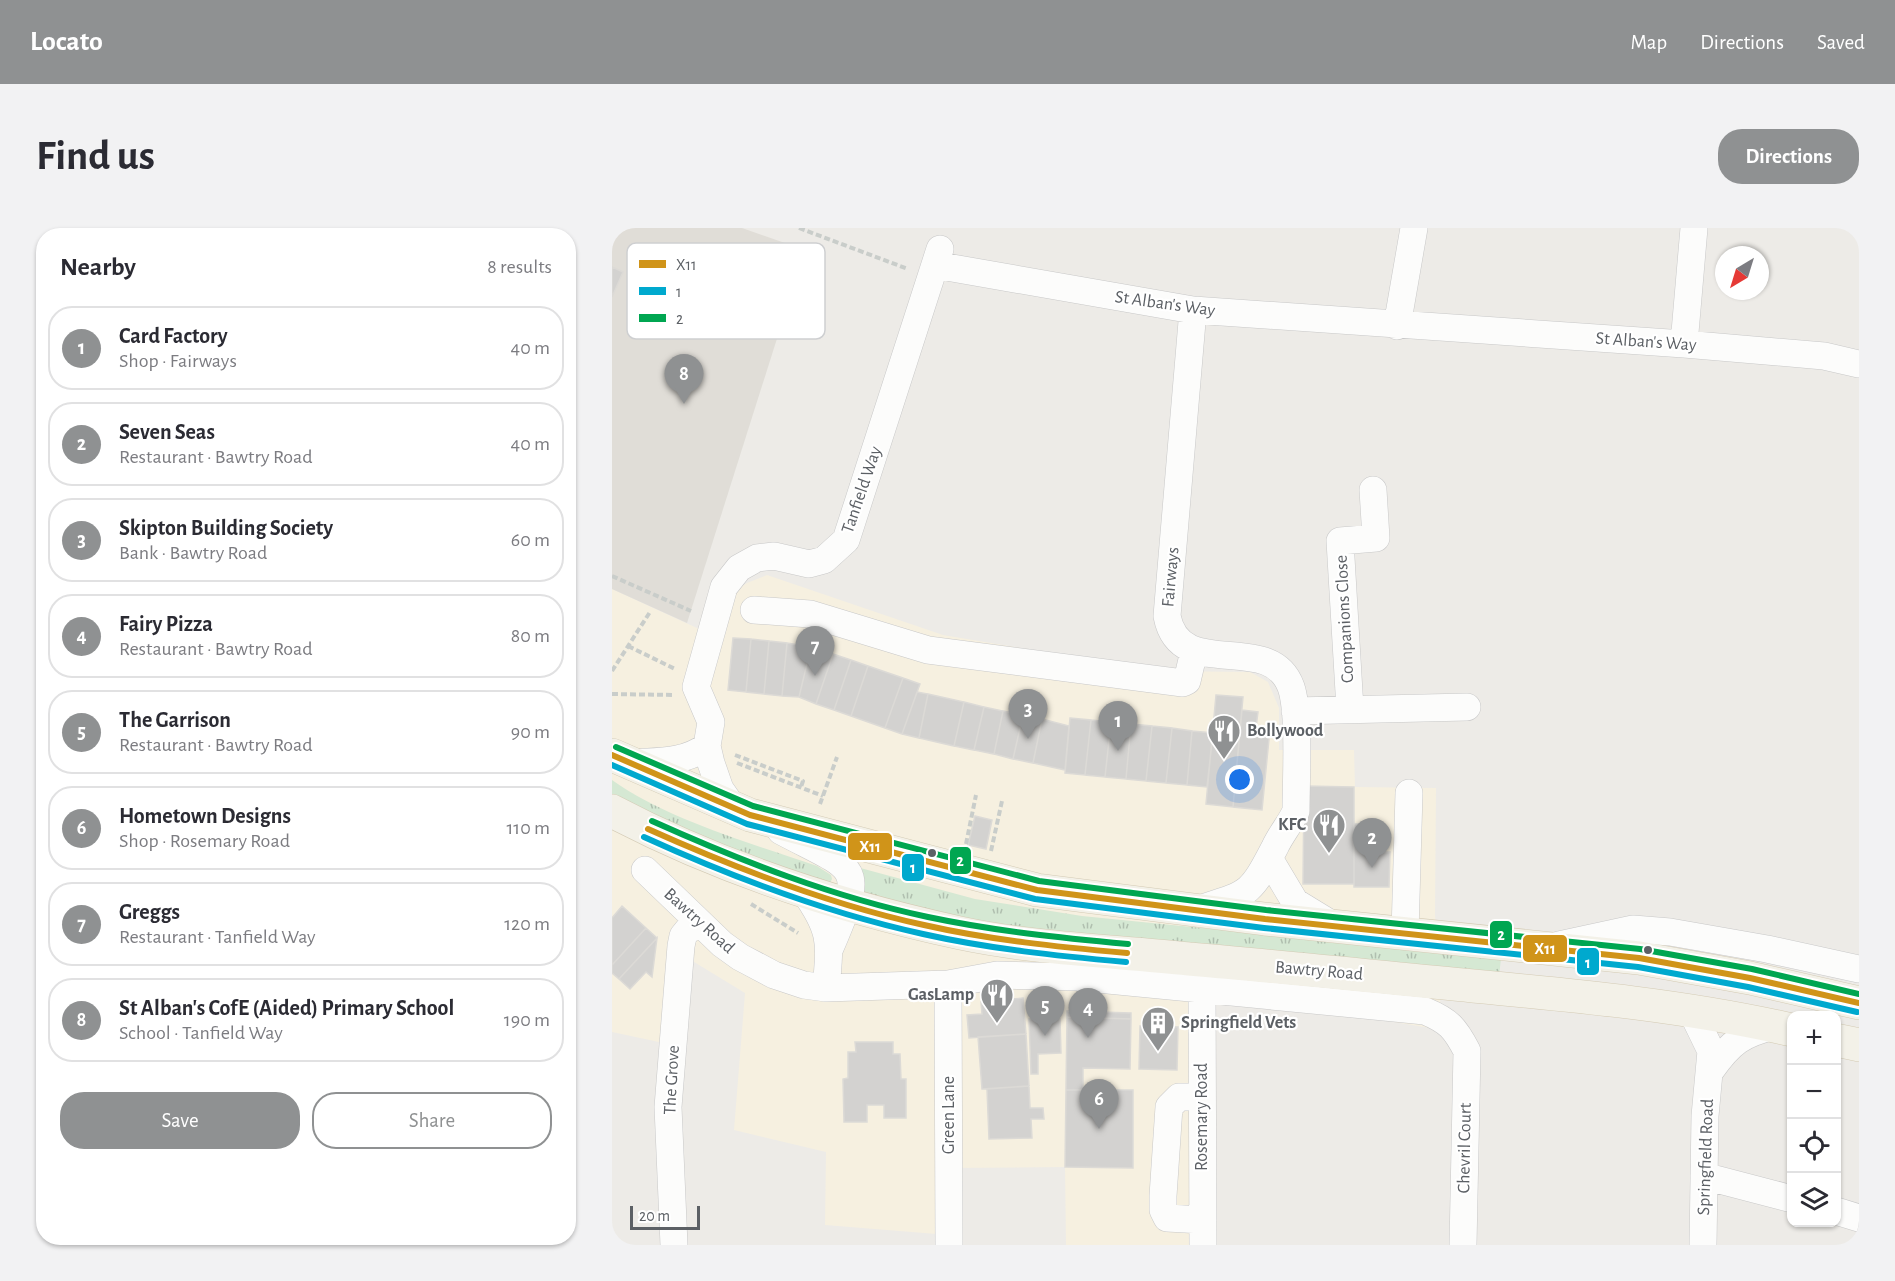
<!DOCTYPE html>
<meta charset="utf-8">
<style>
body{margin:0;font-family:"Alegreya Sans",sans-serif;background:#f2f2f3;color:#2b2b33}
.controls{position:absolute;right:18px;bottom:18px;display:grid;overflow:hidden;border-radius:12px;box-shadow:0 2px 4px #0004}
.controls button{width:54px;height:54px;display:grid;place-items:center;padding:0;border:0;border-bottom:2px solid #e1e1e2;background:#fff;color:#2b2b33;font:30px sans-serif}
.compass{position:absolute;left:1103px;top:18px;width:54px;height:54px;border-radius:50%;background:#fff;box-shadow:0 2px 4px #0004;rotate:218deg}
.scale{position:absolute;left:18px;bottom:15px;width:70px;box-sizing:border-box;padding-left:6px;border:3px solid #5c6065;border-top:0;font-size:16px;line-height:21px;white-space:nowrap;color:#5c6065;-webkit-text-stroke:4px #fff;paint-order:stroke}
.you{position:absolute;left:628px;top:552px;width:21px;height:21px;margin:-15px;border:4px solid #fff;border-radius:50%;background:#1a73e8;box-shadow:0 0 0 9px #1a73e833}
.badge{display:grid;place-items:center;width:39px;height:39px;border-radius:50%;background:#8f9192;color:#fff;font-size:20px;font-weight:700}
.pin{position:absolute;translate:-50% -50px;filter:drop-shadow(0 2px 3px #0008)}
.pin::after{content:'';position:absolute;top:32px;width:21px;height:18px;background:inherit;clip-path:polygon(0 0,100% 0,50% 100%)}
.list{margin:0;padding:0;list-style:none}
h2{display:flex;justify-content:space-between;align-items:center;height:78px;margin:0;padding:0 24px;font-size:26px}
h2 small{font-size:20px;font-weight:400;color:#7c7c81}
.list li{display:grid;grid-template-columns:39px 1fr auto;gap:18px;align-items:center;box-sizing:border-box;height:84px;margin:0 12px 12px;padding:0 12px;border:2px solid #e1e1e2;border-radius:24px}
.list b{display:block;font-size:22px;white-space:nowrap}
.list p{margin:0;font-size:20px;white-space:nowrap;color:#7c7c81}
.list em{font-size:20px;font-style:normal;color:#7c7c81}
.actions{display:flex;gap:12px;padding:18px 24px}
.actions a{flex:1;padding:14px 0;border:2px solid #8f9192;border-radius:24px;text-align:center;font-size:21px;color:#8f9192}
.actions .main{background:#8f9192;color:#fff}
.icon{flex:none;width:33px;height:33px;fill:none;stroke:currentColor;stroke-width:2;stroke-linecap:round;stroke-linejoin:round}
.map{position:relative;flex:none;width:1247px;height:1017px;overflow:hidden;border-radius:24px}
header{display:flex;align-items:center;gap:36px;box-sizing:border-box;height:84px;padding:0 30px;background:#8f9192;color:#fff}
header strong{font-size:28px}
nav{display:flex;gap:33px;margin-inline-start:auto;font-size:21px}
.intro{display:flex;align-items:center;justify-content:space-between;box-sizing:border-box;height:144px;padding:0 36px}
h1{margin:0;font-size:42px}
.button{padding:15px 27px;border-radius:24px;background:#8f9192;color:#fff;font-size:21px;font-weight:700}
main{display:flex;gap:36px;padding:0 36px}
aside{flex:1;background:#fff;border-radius:24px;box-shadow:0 2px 4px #0004}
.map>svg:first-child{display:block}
</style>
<header>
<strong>Locato</strong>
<nav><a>Map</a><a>Directions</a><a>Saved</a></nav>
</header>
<div class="intro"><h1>Find us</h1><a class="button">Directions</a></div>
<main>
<aside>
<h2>Nearby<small>8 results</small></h2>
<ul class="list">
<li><span class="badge">1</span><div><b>Card Factory</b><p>Shop · Fairways</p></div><em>40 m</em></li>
<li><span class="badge">2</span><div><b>Seven Seas</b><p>Restaurant · Bawtry Road</p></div><em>40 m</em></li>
<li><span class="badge">3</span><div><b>Skipton Building Society</b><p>Bank · Bawtry Road</p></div><em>60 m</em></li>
<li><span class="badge">4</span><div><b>Fairy Pizza</b><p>Restaurant · Bawtry Road</p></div><em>80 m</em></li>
<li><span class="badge">5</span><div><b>The Garrison</b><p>Restaurant · Bawtry Road</p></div><em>90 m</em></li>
<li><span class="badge">6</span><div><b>Hometown Designs</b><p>Shop · Rosemary Road</p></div><em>110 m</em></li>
<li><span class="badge">7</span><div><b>Greggs</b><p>Restaurant · Tanfield Way</p></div><em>120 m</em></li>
<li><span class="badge">8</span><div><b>St Alban's CofE (Aided) Primary School</b><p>School · Tanfield Way</p></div><em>190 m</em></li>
</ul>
<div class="actions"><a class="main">Save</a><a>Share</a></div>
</aside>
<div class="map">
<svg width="1247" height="1017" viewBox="0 0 1247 1017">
<defs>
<pattern id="grass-tufts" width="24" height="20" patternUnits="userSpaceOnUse" patternTransform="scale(1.5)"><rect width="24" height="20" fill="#d5e8d3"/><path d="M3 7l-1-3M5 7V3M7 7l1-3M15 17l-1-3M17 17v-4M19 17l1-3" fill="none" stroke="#b0bfaf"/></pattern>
</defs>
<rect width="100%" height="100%" fill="#edebe7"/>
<!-- commercial -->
<path fill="#f6f0e0" d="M155,347L331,407L545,443L638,444L656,454L667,480V522H742L743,559L824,560L823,686L830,802L590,762L591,1017H454L453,939L337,940V1007L213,997L214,924L122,902L133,765L69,726L61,817L0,804V361L98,406L117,366L135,355Z"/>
<!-- education -->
<path fill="#e0ddd7" d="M0,0H130L193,22L75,395L0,361Z"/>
<!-- grass -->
<path fill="url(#grass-tufts)" d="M0,552C54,591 141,616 205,638L219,647L220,651L218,655L149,635L0,569Z
M241,638L363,671L470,688L889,730L887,749L481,711L349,691L252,668Z"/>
<!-- building -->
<path fill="#d3d2d0" stroke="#dcdad6" stroke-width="1.5" d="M0,39L11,44L0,69Z
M121,410L139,411L134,464L116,462Z
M139,411L157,413L152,466L134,464Z
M157,413L175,415L170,468L152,466Z
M175,415L199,419L187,469L170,468Z
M199,419L221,426L204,476L187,469Z
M221,426L239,432L222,482L204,476Z
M239,432L256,438L239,488L222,482Z
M256,438L291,450L273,500L239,488Z
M291,450L308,456L290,506L273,500Z
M305,464L316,466L307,510L290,506Z
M316,466L352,474L342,518L307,510Z
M604,467L631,469L621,579L594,576Z
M352,474L372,479L362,522L342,518Z
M372,479L391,483L382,526L362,522Z
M630,482L646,484L644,500L658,501L650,582L621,579Z
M391,483L411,487L401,531L382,526Z
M411,487L430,491L421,535L401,531Z
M458,490L479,492L473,547L453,545Z
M430,491L457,498L453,542L421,535Z
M479,492L499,494L493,549L473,547Z
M499,494L519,496L514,551L493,549Z
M519,496L540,498L534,553L514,551Z
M540,498L560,500L554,555L534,553Z
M560,500L580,503L575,557L554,555Z
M580,503L601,505L595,559L575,557Z
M692,558L742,559V656H691Z
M363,588L380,592L374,621L356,617Z
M742,596H763V624H778L777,659H742Z
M10,678L34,700L0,737V690Z
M34,700L45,710L7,751L0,745V737Z
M45,710L40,749L34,744L18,761L7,751Z
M411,770L414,806L357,810L355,787L370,786L369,774Z
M455,783L519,785V791L455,789Z
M455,789L519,791L518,841L471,840V862H454Z
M417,791H448L449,825L426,826V846H419Z
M528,798L566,799L565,842L527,841Z
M414,806L417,858L370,861L366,809Z
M243,814H281V826H288L289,851H294V890H272V877H255V894H232L231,851L236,850V824H244Z
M417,858L418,880H431L432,891H419L420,910L377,911L375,861Z
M454,862H521V940L453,939Z"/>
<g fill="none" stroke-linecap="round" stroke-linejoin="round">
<defs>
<path id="minor" d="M323,37L581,82L1072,116L1212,128L1247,136
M581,82L555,388C568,456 658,401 679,459C688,485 684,552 684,583C678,596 669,606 663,619C638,667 638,665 587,681
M785,98L802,0
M1072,116L1082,0
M142,382L198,386L316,422L571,455L575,453L582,423
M738,481L728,313L764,310L761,262
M683,483L855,479
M19,535C47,533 72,535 95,518
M122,581L108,561L99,535L95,518L99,494L84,459L112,359L127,340L145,330L162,328L197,336L212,332L234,312L328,21
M169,603C246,644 255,634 218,720
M658,632L683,674L719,696
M33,642L110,716L128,729L162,747L192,757L214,760L336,756L385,747L465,749L813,783C837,793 843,800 855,823L851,1017
M191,661C219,703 219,710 214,760
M793,705L797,565
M947,717L1021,701L1058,704L1155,721L1247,741
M336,756L337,1017
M590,762L591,1017
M1070,780L1083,790L1099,823L1093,888L1091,1017
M1099,842C1119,814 1130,806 1163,798
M590,868L567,869L557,879L551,968V982L555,990L591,992
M1092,948L1180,971
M1224,983L1247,990
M62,1017L56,879L69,718L71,708L84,692"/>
<path id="major" d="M0,527L138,587L425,662L653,691L1027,730L1138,750L1247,775
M0,583C108,640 229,679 348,705C423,721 502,723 577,731C672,739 767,749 861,758C968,768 1075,778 1180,802
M1224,812L1247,817"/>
</defs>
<!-- minor casing -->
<use href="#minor" stroke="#c8c8c8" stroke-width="28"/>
<!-- major casing -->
<use href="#major" stroke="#d4cbb5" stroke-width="34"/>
<!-- path -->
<path stroke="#c9cdca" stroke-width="4" stroke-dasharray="6 3" stroke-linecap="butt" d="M187,0L296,41
M0,348L79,383
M16,418L63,441
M0,443L38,384
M0,466L62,467
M123,527L191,553L189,559
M125,535L211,568
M208,576L225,529
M354,616L364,567
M379,623L390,573
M139,676L186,705"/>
<!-- minor -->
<use href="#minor" stroke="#fcfcfb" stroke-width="27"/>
<!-- major -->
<use href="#major" stroke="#f3f1e8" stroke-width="33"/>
<defs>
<path id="bus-1" d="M0,527L138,587L425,662L653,691L1027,730L1138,750L1247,775
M36,601C125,641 216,676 312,697C378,712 447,719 515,725"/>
<path id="bus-2" d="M0,537L135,596L423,671L652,700L1026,739L1136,759L1245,784
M32,609C122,650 215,685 311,706C378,721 446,728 514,734"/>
<path id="bus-3" d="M4,519L141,578L427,653L654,682L1028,721L1140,741L1247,766
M40,593C129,633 221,669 316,689C382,703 449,710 516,716"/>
</defs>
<!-- bus-1 casing -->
<use href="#bus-1" stroke="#fff" stroke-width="10"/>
<!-- bus-2 casing -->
<use href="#bus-2" stroke="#fff" stroke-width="10"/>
<!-- bus-3 casing -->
<use href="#bus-3" stroke="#fff" stroke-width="10"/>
<!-- bus-1 -->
<use href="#bus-1" stroke="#d09419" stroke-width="6"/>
<!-- bus-2 -->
<use href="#bus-2" stroke="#00a9ce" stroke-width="6"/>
<!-- bus-3 -->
<use href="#bus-3" stroke="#00a651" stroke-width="6"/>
</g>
<!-- icons -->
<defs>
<symbol id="restaurant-pin" viewBox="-11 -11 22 30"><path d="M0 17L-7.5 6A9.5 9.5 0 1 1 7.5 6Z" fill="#8f9192" stroke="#fff"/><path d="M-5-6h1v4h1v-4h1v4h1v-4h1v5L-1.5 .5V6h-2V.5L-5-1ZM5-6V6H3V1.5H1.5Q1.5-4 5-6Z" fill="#fff"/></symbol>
<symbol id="building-pin" viewBox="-11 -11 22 30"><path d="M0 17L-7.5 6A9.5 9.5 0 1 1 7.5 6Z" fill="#8f9192" stroke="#fff"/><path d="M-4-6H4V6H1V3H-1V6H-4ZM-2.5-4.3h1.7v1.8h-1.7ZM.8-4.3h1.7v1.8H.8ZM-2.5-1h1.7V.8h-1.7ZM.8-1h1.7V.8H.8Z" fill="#fff"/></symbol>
</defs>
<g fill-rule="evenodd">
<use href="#restaurant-pin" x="593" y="484" width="38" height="52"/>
<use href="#restaurant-pin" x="698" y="578" width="38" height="52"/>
<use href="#restaurant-pin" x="366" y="748" width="38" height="52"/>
<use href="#building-pin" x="527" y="776" width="38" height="52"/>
</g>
<!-- markers -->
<g fill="#5c6065" stroke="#fff" stroke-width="2">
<circle cx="320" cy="625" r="5"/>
<circle cx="1036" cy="722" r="5"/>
</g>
<g text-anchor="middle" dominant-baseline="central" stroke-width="4.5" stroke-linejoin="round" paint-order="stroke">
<!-- street labels -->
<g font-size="18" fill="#5c6065" stroke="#fff">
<text transform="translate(553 76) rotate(8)">St Alban's Way</text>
<text transform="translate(1034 114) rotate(4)">St Alban's Way</text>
<text transform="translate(250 262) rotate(-71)">Tanfield Way</text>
<text transform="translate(559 349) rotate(-85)">Fairways</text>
<text transform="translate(733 391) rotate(-93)">Companions Close</text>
<text transform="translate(87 693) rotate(42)">Bawtry Road</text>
<text transform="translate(707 743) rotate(5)">Bawtry Road</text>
<text transform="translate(60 852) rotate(-87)">The Grove</text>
<text transform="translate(337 887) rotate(-90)">Green Lane</text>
<text transform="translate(590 889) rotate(-90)">Rosemary Road</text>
<text transform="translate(853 920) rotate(-89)">Chevril Court</text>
<text transform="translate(1094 929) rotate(-88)">Springfield Road</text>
</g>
<!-- poi labels -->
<g font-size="18" font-weight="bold" fill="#5c6065" stroke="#fff" text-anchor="start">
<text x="635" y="503">Bollywood</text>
<text x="694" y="597" text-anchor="end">KFC</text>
<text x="362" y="767" text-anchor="end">GasLamp</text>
<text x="569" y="795">Springfield Vets</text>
</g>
</g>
<!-- legend -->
<rect x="15" y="15" width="198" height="96" rx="9" fill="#fff" stroke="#cecfd1" stroke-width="1.5"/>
<rect x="27" y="32" width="27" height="8" fill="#d09419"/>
<rect x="27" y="59" width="27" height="8" fill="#00a9ce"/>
<rect x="27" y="86" width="27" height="8" fill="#00a651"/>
<g font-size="16" fill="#5c6065">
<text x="64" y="42">X11</text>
<text x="64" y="69">1</text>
<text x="64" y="96">2</text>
</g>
<g stroke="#fff" stroke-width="2">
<rect x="235" y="604" width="46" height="29" rx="6" fill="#d09419"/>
<rect x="337" y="618" width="23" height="29" rx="6" fill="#00a651"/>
<rect x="289" y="625" width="24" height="29" rx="6" fill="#00a9ce"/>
<rect x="877" y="692" width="24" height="29" rx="6" fill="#00a651"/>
<rect x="910" y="706" width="46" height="29" rx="6" fill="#d09419"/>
<rect x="964" y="719" width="24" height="29" rx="6" fill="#00a9ce"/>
</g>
<g font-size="16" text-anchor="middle" font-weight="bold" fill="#fff">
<text x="258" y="624">X11</text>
<text x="348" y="638">2</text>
<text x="301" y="645">1</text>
<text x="889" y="712">2</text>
<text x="933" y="726">X11</text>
<text x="976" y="740">1</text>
</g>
</svg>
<div class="controls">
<button>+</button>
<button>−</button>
<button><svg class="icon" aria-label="locate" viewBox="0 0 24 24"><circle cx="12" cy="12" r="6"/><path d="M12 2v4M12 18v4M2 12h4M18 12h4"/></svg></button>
<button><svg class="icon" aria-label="layers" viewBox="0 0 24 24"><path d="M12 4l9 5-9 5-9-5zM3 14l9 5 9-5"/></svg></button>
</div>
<svg class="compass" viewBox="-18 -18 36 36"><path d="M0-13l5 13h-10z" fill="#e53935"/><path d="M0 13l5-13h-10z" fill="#7c7c81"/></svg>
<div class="scale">20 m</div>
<div class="you"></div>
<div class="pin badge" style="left:506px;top:523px">1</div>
<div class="pin badge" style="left:760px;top:640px">2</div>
<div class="pin badge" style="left:416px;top:511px">3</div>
<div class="pin badge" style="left:476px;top:810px">4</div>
<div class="pin badge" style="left:433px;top:808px">5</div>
<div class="pin badge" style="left:487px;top:901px">6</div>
<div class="pin badge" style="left:203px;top:448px">7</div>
<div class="pin badge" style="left:72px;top:176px">8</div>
</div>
</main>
